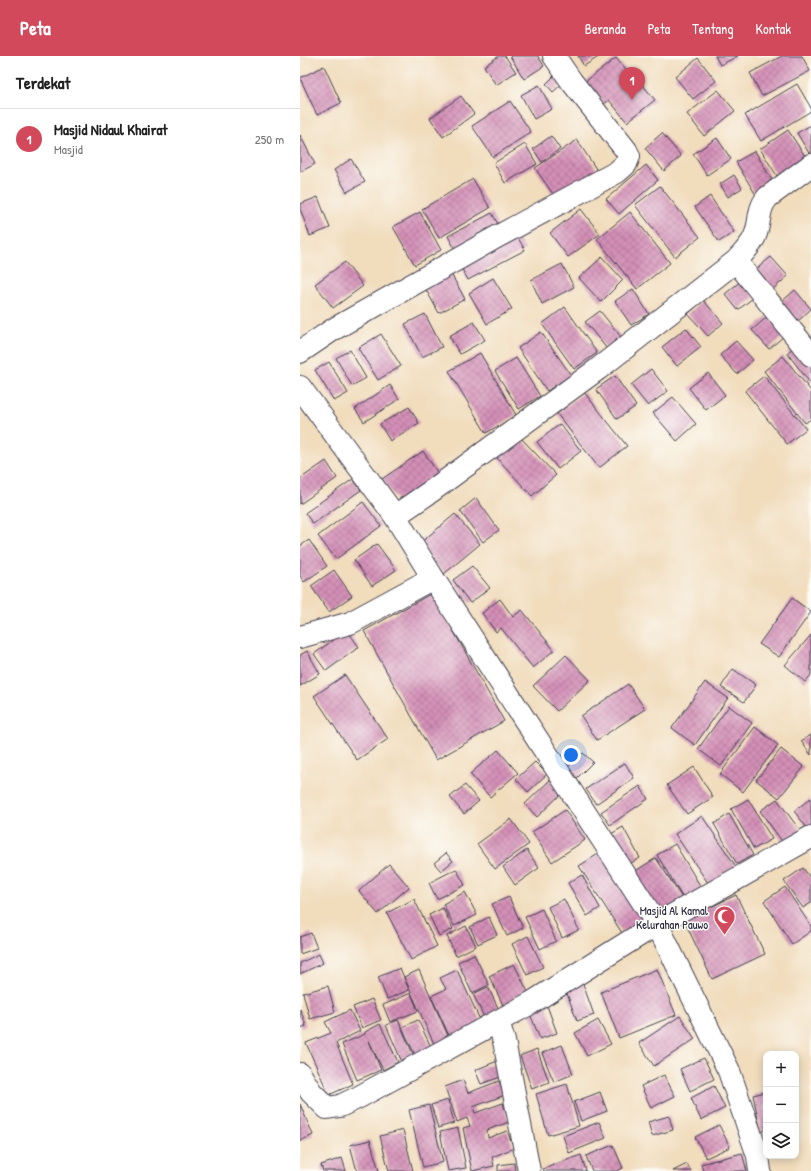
<!DOCTYPE html>
<html lang="id">
<meta charset="utf-8">
<style>
body{margin:0;font-family:"Patrick Hand",sans-serif;background:#f6f6f6;color:#222}
.controls{position:absolute;right:12px;bottom:12px;display:grid;overflow:hidden;border-radius:8px;box-shadow:0 2px 10px #0003}
.controls button{width:36px;height:36px;display:grid;place-items:center;padding:0;border:0;border-bottom:1px solid #e0e0e0;background:#fff;color:#222;font:20px sans-serif}
.you{position:absolute;left:271px;top:699px;width:14px;height:14px;margin:-10px;border:3px solid #fff;border-radius:50%;background:#1a73e8;box-shadow:0 0 0 6px #1a73e833}
.badge{display:grid;place-items:center;width:26px;height:26px;border-radius:50%;background:#d1495b;color:#fff;font-size:13px;font-weight:700}
.pin{position:absolute;translate:-50% -33px;filter:drop-shadow(0 1px 2px #0008)}
.pin::after{content:'';position:absolute;top:21px;width:14px;height:12px;background:inherit;clip-path:polygon(0 0,100% 0,50% 100%)}
.list{margin:0;padding:0;list-style:none}
h2{display:flex;justify-content:space-between;align-items:center;height:52px;margin:0;padding:0 16px;font-size:17px}
h2 small{font-size:13px;font-weight:400;color:#767676}
.list li{display:grid;grid-template-columns:26px 1fr auto;gap:12px;align-items:center;box-sizing:border-box;height:60px;padding:0 16px;border-top:1px solid #e0e0e0}
.list b{display:block;font-size:15px;white-space:nowrap}
.list p{margin:0;font-size:13px;white-space:nowrap;color:#767676}
.list em{font-size:13px;font-style:normal;color:#767676}
.icon{flex:none;width:22px;height:22px;fill:none;stroke:currentColor;stroke-width:2;stroke-linecap:round;stroke-linejoin:round}
.map{position:relative;flex:none;width:511px;height:1115px;overflow:hidden}
header{display:flex;align-items:center;gap:24px;box-sizing:border-box;height:56px;padding:0 20px;background:#d1495b;color:#fff}
header strong{font-size:19px}
nav{display:flex;gap:22px;margin-inline-start:auto;font-size:14px}
main{display:flex}
aside{flex:1;background:#fff}
.map>svg:first-child{display:block}
</style>
<header>
<strong>Peta</strong>
<nav><a>Beranda</a><a>Peta</a><a>Tentang</a><a>Kontak</a></nav>
</header>
<main>
<aside>
<h2>Terdekat<small></small></h2>
<ul class="list">
<li><span class="badge">1</span><div><b>Masjid Nidaul Khairat</b><p>Masjid</p></div><em>250 m</em></li>
</ul>
</aside>
<div class="map">
<svg width="511" height="1115" viewBox="0 0 511 1115">
<defs>
<pattern id="building-cross-hatch" width="8" height="8" patternUnits="userSpaceOnUse"><rect width="8" height="8" fill="#d490b7"/><path d="M0 0l8 8M0 8l8-8" fill="none" stroke="#ac7596"/></pattern>
</defs>
<rect width="100%" height="100%" fill="#fdfcf7"/>
<filter id="ink" filterUnits="userSpaceOnUse"><feTurbulence type="fractalNoise" baseFrequency=".025" numOctaves="2"/><feDisplacementMap in="SourceGraphic" scale="8" xChannelSelector="R" yChannelSelector="G"/><feConvolveMatrix kernelMatrix="1 2 1 2 8 2 1 2 1" color-interpolation-filters="sRGB"/></filter>
<filter id="wash" filterUnits="userSpaceOnUse"><feTurbulence type="fractalNoise" baseFrequency=".012" numOctaves="4" result="noise"/><feDisplacementMap in="SourceGraphic" scale="16" xChannelSelector="R" yChannelSelector="G"/><feGaussianBlur stdDeviation="0.9" result="paint"/><feColorMatrix in="noise" values="0 0 0 0 0 0 0 0 0 0 0 0 0 0 0 0 0 1.4 0 .05"/><feComposite in="paint" operator="in"/></filter>
<g filter="url(#wash)">
<rect width="100%" height="100%" fill="#f1dcbc"/>
<g id="blocks">
<!-- building -->
<path fill="url(#building-cross-hatch)" d="M199,0H205L216,16L196,29L184,10Z
M210,0H238L244,10L224,23Z
M278,0H300L284,10Z
M415,0H438L420,9Z
M482,0H502L510,15L462,40L450,17Z
M316,2L334,24L337,22L355,44L327,66L309,44L304,48L286,25Z
M398,2L416,25L393,43L375,21Z
M24,10L41,47L17,59L0,22Z
M257,17L264,26L253,36L246,28Z
M497,28L511,52V55L461,85L445,59Z
M239,29L252,53L234,63L221,39Z
M418,34L435,55L404,80L387,58Z
M161,40L174,58L143,81L130,62Z
M210,45L231,76L193,101L172,70Z
M511,69V98L510,99L497,77Z
M488,74L510,108L481,126L460,93Z
M362,77L381,100L364,115L345,92Z
M0,79L15,108L0,116Z
M251,80L260,93L242,106L233,93Z
M417,82L431,103L407,119L393,98Z
M277,84L300,119L259,147L235,112Z
M225,88L237,108L205,127L194,107Z
M455,95L474,128L456,139L436,106Z
M51,103L65,126L47,136L34,114Z
M346,109L358,124L319,158L306,143Z
M434,119L442,132L428,141L420,128Z
M173,123L190,152L139,182L122,153Z
M360,130L400,181L375,201L335,149Z
M410,140L434,176L419,186L395,151Z
M18,141L30,172L10,180L0,153V148Z
M281,153L300,178L268,201L250,177Z
M120,156L141,194L115,209L93,171Z
M330,156L370,207L337,233L297,183Z
M192,157L201,174L157,197L148,180Z
M214,175L225,194L168,224L158,206Z
M302,201L323,224L301,246L279,222Z
M471,201L488,220L472,234L455,214Z
M45,206L63,230L33,252L15,228Z
M262,208L274,231L242,248L231,224Z
M151,218L165,243L139,257L125,232Z
M193,222L212,253L187,268L169,237Z
M441,225L454,241L438,254L425,238Z
M333,233L349,258L331,269L315,245Z
M495,234L511,253L496,267L479,248Z
M403,244L423,267L408,280L388,258Z
M265,251L297,297L274,313L242,268Z
M300,255L326,287L312,299L285,266Z
M125,258L142,291L122,301L105,268Z
M468,260L485,279L469,293L452,274Z
M174,266L185,284L160,298L149,280Z
M386,272L401,291L377,310L362,291Z
M241,276L271,319L247,335L218,292Z
M81,278L101,310L78,324L58,292Z
M506,282L511,288V328L487,297Z
M436,285L453,304L437,318L420,299Z
M50,294L66,322L52,330L36,302Z
M180,297L216,359L186,377L149,315Z
M483,300L511,335V363L505,367L464,315Z
M216,302L240,340L219,353L195,315Z
M29,306L48,337L34,345L15,314Z
M351,313L368,335L348,350L331,329Z
M408,317L425,339L406,354L389,332Z
M315,320L336,350L317,363L296,333Z
M464,320L506,373L487,388L445,335Z
M90,329L99,343L64,366L55,353Z
M284,336L327,390L299,412L257,358Z
M373,341L396,368L377,385L353,357Z
M109,351L119,367L90,385L80,368Z
M260,368L281,395L258,413L237,386Z
M220,381L256,419L232,440L197,402Z
M123,395L144,426L104,454L82,423Z
M26,405L37,422L0,448V423Z
M53,423L61,434L13,468L5,457Z
M176,442L199,474L183,486L160,455Z
M63,446L81,470L36,503L18,480Z
M155,458L180,488L144,518L119,488Z
M9,484L27,510L4,526L0,520V490Z
M77,488L96,514L72,530L54,504Z
M172,510L190,532L170,547L153,524Z
M34,514L52,540L29,556L11,530Z
M132,537L204,665L136,704L64,575Z
M492,542L511,556L479,601L459,588Z
M200,543L213,561L222,554L254,594L233,612L201,572L196,576L182,557Z
M47,574L59,591L26,615L14,598Z
M511,579V619L505,626L485,609Z
M7,595L20,618L0,630V599Z
M266,599L290,624L257,655L233,630Z
M433,613L456,629L444,646L421,631Z
M45,619L88,683L57,704L14,640Z
M405,626L428,642L395,689L372,672Z
M328,628L345,653L297,684L281,660Z
M429,650L452,667L421,710L398,693Z
M455,671L478,689L443,736L420,718Z
M511,679V699L501,685Z
M481,693L504,711L479,742L456,724Z
M198,694L218,717L190,741L170,718Z
M283,697L293,706L277,722L267,712Z
M235,706L247,718L228,736L216,723Z
M325,707L334,722L296,748L286,733Z
M394,711L413,741L387,758L367,729Z
M251,723L263,736L237,761L225,748Z
M165,729L179,745L164,758L150,741Z
M340,730L348,743L310,769L301,756Z
M511,742V777L494,755Z
M448,743L472,783L454,793L431,753Z
M477,743L504,780L487,792L460,755Z
M265,754L285,784L252,806L232,776Z
M429,758L453,799L437,808L414,768Z
M402,760L437,812L410,830L375,778Z
M211,763L229,788L195,813L177,788Z
M323,771L340,802L329,808L311,778Z
M375,788L404,836L386,847L357,799Z
M227,794L239,812L215,829L203,811Z
M303,795L345,862L322,877L279,810Z
M146,797L153,805L141,815L134,807Z
M356,802L384,845L358,861L331,818Z
M89,808L109,831L78,858L59,835Z
M503,812L511,823V847L503,852L484,825Z
M156,813L165,829L137,843L129,827Z
M282,819L300,852L287,860L268,827Z
M485,831L511,870V875L492,888L464,845Z
M165,836L177,859L154,870L143,848Z
M436,839L465,898L412,923L384,864Z
M209,841L223,872L207,880L192,848Z
M114,843L137,890L111,904L87,857Z
M264,843L279,874L262,882L248,851Z
M143,852L153,873L139,880L129,859Z
M242,853L256,885L240,893L225,861Z
M189,861L197,879L178,888L170,871Z
M166,870L176,890L156,900L147,880Z
M11,877L17,892L0,898V881Z
M228,880L243,911L227,919L212,888Z
M19,898L23,907L0,918V907Z
M174,898L189,929L172,937L158,906Z
M214,908L230,940L205,953L189,920Z
M100,912L109,934L87,943L78,921Z
M357,913L376,959L319,982L301,936Z
M119,914L150,984L135,990L104,921Z
M157,914L181,966L151,984L131,940L146,933L140,922Z
M282,925L294,959L277,965L265,932Z
M28,930L35,956L10,963L3,937Z
M188,931L201,958L186,965L173,938Z
M111,937L118,955L90,966L83,949Z
M72,943L81,964L62,972L53,951Z
M245,944L257,977L240,983L227,950Z
M0,953L6,970L0,972Z
M50,954L60,975L36,987L53,1028L29,1039L6,987L31,977L25,966Z
M380,960L395,983L354,1010L339,987Z
M98,964L117,1007L105,1013L86,969Z
M118,964L131,991L115,999L102,971Z
M298,964L311,988L287,1000L275,977Z
M80,968L98,1006L83,1014L69,985L81,1014L57,1024L42,988L65,978V976Z
M262,989L273,1018L254,1026L242,997Z
M237,993L249,1026L232,1033L220,1000Z
M404,1002L414,1023L390,1035L380,1013Z
M200,1004L206,1019L181,1028L175,1014Z
M364,1019L375,1040L351,1052L341,1030Z
M163,1024L168,1037L199,1025L205,1039L173,1051L175,1057L203,1047L209,1066L187,1074L188,1082L207,1075L214,1092L192,1101L194,1110L172,1115L163,1072L170,1070L167,1062L157,1066L145,1031Z
M267,1028L279,1070L248,1079L236,1038Z
M414,1030L425,1052L401,1064L391,1042Z
M300,1036L307,1055L281,1065L274,1046Z
M466,1036V1074L461,1076L453,1039Z
M148,1044L154,1067L138,1072L131,1049Z
M0,1048L13,1079L0,1085Z
M129,1049L143,1106L123,1111L109,1054Z
M369,1060L373,1074L352,1080L348,1066Z
M299,1066L306,1082L269,1097L263,1080Z
M419,1069L430,1091L406,1102L395,1081Z
M158,1072L166,1112L148,1115L140,1076Z
M103,1074L113,1115H89L80,1080Z
M70,1084L79,1115H57L50,1089Z
M313,1089L323,1112L317,1115H292L286,1100Z
M442,1097L447,1115H403L401,1108Z
M281,1099L286,1115H244L243,1113Z
M42,1102L46,1115H23L21,1109Z
M214,1107L215,1115H198V1109Z
M387,1108L391,1115H373Z"/>
</g>
</g>
<g filter="url(#ink)">
<use href="#blocks" fill-opacity="0" stroke="#413e4e" stroke-width="1"/>
<g fill="none" stroke-linecap="round" stroke-linejoin="round">
<defs>
<path id="minor" d="M436,205L511,299
M0,296L34,273L193,183L317,116L326,108L329,100L326,94L272,26L254,0
M0,331L95,460L133,522L357,868L429,1015L458,1100L460,1115
M95,460L133,434L298,313L436,205C443,197 451,190 455,180C461,166 457,153 468,141L511,109
M0,581L50,567L133,522
M198,965L204,985L229,1115
M0,1018L11,1036L27,1052L40,1050L59,1041L231,947L357,868L511,781"/>
</defs>
<!-- minor casing -->
<use href="#minor" stroke="#413e4e" stroke-width="24"/>
<!-- minor -->
<use href="#minor" stroke="#fff" stroke-width="22"/>
</g>
</g>
<!-- icons -->
<defs>
<symbol id="mosque-pin" viewBox="-11 -11 22 30"><path d="M0 17L-7.5 6A9.5 9.5 0 1 1 7.5 6Z" fill="#d1495b" stroke="#fdfcf7"/><path d="M3.5-4.9A6 6 0 1 0 3.5 4.9A5 5 0 1 1 3.5-4.9Z" fill="#fff"/></symbol>
</defs>
<g fill-rule="evenodd">
<use href="#mosque-pin" x="412" y="848" width="25" height="34"/>
</g>
<g text-anchor="middle" dominant-baseline="central" stroke-width="3" stroke-linejoin="round" paint-order="stroke">
<!-- poi labels -->
<g font-size="12" fill="#22223b" stroke="#fdfcf7" text-anchor="end">
<text x="408" y="854">Masjid Al Kamal<tspan x="408" dy="14">Kelurahan Pauwo</tspan></text>
</g>
</g>
</svg>
<div class="controls">
<button>+</button>
<button>−</button>
<button><svg class="icon" aria-label="layers" viewBox="0 0 24 24"><path d="M12 4l9 5-9 5-9-5zM3 14l9 5 9-5"/></svg></button>
</div>
<div class="you"></div>
<div class="pin badge" style="left:332px;top:44px">1</div>
</div>
</main>
